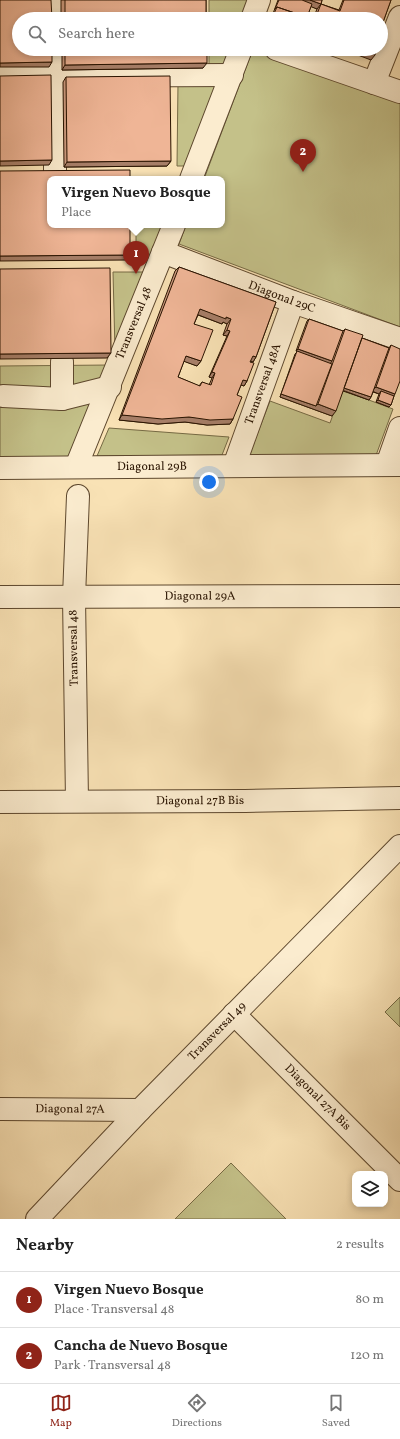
<!DOCTYPE html>
<meta charset="utf-8">
<style>
body{margin:0;font-family:Vollkorn,serif;background:#f6f6f6;color:#222}
.controls{position:absolute;right:12px;bottom:12px;display:grid;overflow:hidden;border-radius:8px;box-shadow:0 2px 6px #0003}
.controls button{width:36px;height:36px;display:grid;place-items:center;padding:0;border:0;border-bottom:1px solid #e0e0e0;background:#fff;color:#222;font:20px sans-serif}
.you{position:absolute;left:209px;top:482px;width:14px;height:14px;margin:-10px;border:3px solid #fff;border-radius:50%;background:#1a73e8;box-shadow:0 0 0 6px #1a73e833}
.badge{display:grid;place-items:center;width:26px;height:26px;border-radius:50%;background:#8f2418;color:#fff;font-size:13px;font-weight:700}
.pin{position:absolute;translate:-50% -33px;filter:drop-shadow(0 1px 2px #0008)}
.pin::after{content:'';position:absolute;top:21px;width:14px;height:12px;background:inherit;clip-path:polygon(0 0,100% 0,50% 100%)}
.popup{position:absolute;left:47px;top:176px;width:178px;height:52px;box-sizing:border-box;display:grid;place-content:center;border-radius:8px;background:#fff;filter:drop-shadow(0 1px 3px #0005);font-size:13px;white-space:nowrap;color:#767676}
.popup b{font-size:15px;color:#222}
.popup::after{content:'';position:absolute;left:50%;top:100%;margin-left:-8px;border:8px solid transparent;border-top-color:#fff}
.list{margin:0;padding:0;list-style:none}
h2{display:flex;justify-content:space-between;align-items:center;height:52px;margin:0;padding:0 16px;font-size:17px}
h2 small{font-size:13px;font-weight:400;color:#767676}
.list li{display:grid;grid-template-columns:26px 1fr auto;gap:12px;align-items:center;box-sizing:border-box;height:56px;padding:0 16px;border-top:1px solid #e0e0e0}
.list b{display:block;font-size:15px;white-space:nowrap}
.list p{margin:0;font-size:13px;white-space:nowrap;color:#767676}
.list em{font-size:13px;font-style:normal;color:#767676}
.icon{flex:none;width:22px;height:22px;fill:none;stroke:currentColor;stroke-width:2;stroke-linecap:round;stroke-linejoin:round}
.map{position:relative;flex:none;width:400px;height:1219px;overflow:hidden}
.search{position:absolute;background:#fff;box-shadow:0 2px 6px #0003;left:12px;right:12px;top:12px;height:44px;display:flex;align-items:center;gap:10px;box-sizing:border-box;padding:0 14px;border-radius:22px;color:#767676;font-size:15px}
.sheet{height:164px;background:#fff}
nav{display:flex;justify-content:space-around;align-items:center;box-sizing:border-box;height:56px;border-top:1px solid #e0e0e0;background:#fff;font-size:11px;color:#767676}
nav a{display:grid;justify-items:center;gap:2px}
nav .on{color:#8f2418}
.map>svg:first-child{display:block}
</style>
<div class="map">
<svg width="400" height="1219" viewBox="0 0 400 1219">
<rect width="100%" height="100%" fill="#f9e2b5"/>
<filter id="stains"><feTurbulence type="fractalNoise" baseFrequency=".005" numOctaves="4"/><feColorMatrix values="0 0 0 0 .2 0 0 0 0 .09 0 0 0 0 .02 0 0 0 .5 -.17"/></filter>
<radialGradient id="worn" r=".72"><stop offset=".6" stop-color="#630" stop-opacity="0"/><stop offset="1" stop-color="#630" stop-opacity=".3"/></radialGradient>
<!-- green -->
<path fill="#c4c189" stroke="#766a44" d="M209,0H248L242,19H209Z
M209,49H233L227,68H209Z
M253,49H266L400,99V327L179,244L186,225H222V179H204Z
M219,81L185,166H177L178,83Z
M136,225H165L153,262H136Z
M113,272H147L115,351Z
M110,365L73,458H0V366Z
M342,390L393,409L375,458H248L270,401L330,423Z
M109,428L229,437L222,455L97,456Z
M400,997V1027L385,1012Z
M231,1163L286,1219H175Z"/>
<g fill="none" stroke-linecap="round" stroke-linejoin="round">
<defs>
<g id="minor">
<path d="M54,0L55,19"/>
<path d="M252,19L259,0"/>
<path d="M55,49V173"/>
<path d="M276,49L400,92"/>
<path d="M0,76L232,75"/>
<path d="M374,83L400,17"/>
<path d="M191,179L241,49"/>
<path id="s1" d="M163,252L293,302L400,339"/>
<path d="M3,396L62,399L110,387"/>
<path d="M62,399V362"/>
<path d="M387,465L400,428"/>
<path id="s2" d="M234,466L293,302"/>
<path id="s3" d="M76,467L174,225"/>
<path id="s4" d="M0,468L400,465"/>
<path id="s5" d="M0,597L400,596"/>
<path d="M77,801L74,597L78,496"/>
<path id="s6" d="M0,802L245,801L400,798"/>
<path id="s7" d="M234,1014L400,1180"/>
<path id="s8" d="M0,1109L140,1110"/>
<path id="s9" d="M37,1219L140,1110L400,846"/>
</g>
</defs>
<!-- minor casing -->
<use href="#minor" stroke="#5d472d" stroke-width="24"/>
<!-- minor -->
<use href="#minor" stroke="#fbeccf" stroke-width="22"/>
</g>
<!-- wall -->
<path fill="#ce9c81" stroke="#291300" fill-rule="evenodd" d="M61,0H206V19H61Z
M278,0H322L321,4L339,10L343,0H391L382,25L381,37V19H313L317,9L311,6L307,17L312,19H271Z
M62,49H207L203,68L62,70Z
M66,77L171,161L167,166L64,167L63,82Z
M179,267L276,302L256,357L253,362L251,361L247,381L244,386L241,385L237,395L233,419L230,424L207,425L185,422L158,424L119,420L175,271ZM198,315L222,324L223,322L227,324L223,335L227,336L209,377L212,378L209,385L202,382L199,386L178,377L184,361L197,366L201,361L194,324Z
M309,319L343,331L345,329L362,338L389,348L391,345L394,396L391,405L389,407L376,402L379,394L373,392L371,397L369,400L343,391L332,416L280,397L295,354L297,352L296,351L307,321Z"/>
<!-- shaded-wall -->
<path fill="#a77f69" stroke="#291300" d="M294,0H310L321,4L317,9Z
M342,49H359L375,55L371,60Z
M52,62L49,67H0V63Z
M207,63L203,68L62,70L65,65Z
M52,160L49,165L0,166V161Z
M171,161L167,166L64,167L67,162Z
M130,255L127,260L0,261V256Z
M200,309L226,317L231,319L227,324L223,322L222,324L196,314Z
M227,330L230,331L227,336L223,335Z
M298,349L332,361L330,364L296,351Z
M111,353L107,358L0,359V354Z
M186,356L201,361L197,366L183,361Z
M253,356L256,357L253,362L249,360Z
M212,372L215,373L212,378L209,377Z
M243,380L247,381L244,386L239,384Z
M376,387L395,394L392,399L381,391L379,394L372,391Z
M344,388L371,397L369,400L342,390Z
M281,394L316,406L318,404L336,411L332,416L280,397Z
M378,400L391,405L389,407L376,402Z
M122,415L189,417L233,419L230,424L207,425L185,422L158,424L119,420Z"/>
<!-- building -->
<path fill="#efb596" stroke="#291300" fill-rule="evenodd" d="M0,0H51L52,19H19V49H52V62L0,63Z
M65,0H206V19H65Z
M279,0H302L312,4L307,17L277,7L275,9Z
M310,0H322L321,4Z
M344,0H391L382,25L385,27L381,37V19H315L321,4L340,11Z
M277,7L312,19H275L272,18Z
M65,49H207V63L65,65Z
M359,49H377L375,55Z
M51,75L52,160L0,161V76Z
M170,76L171,161L67,162L66,77Z
M130,170V179H50V225H130V255L0,256V171Z
M179,267L276,302L256,357L253,356L250,362L254,363L247,381L243,380L237,395L242,397L233,419L210,420L189,417L162,419L122,415ZM200,309L226,319V317L231,319L227,330L230,331L212,372L215,373L211,385L202,382L200,386L178,377L186,356L201,361L213,330L194,324Z
M110,268L111,353L0,354V269Z
M309,319L343,331L332,361L298,349Z
M345,329L363,335L336,411L318,404Z
M362,338L389,348L371,397L344,388Z
M391,345L400,349V381L395,394L376,387Z
M297,351L332,364L316,406L281,394Z
M381,391L394,396L391,405L378,400Z"/>
<g text-anchor="middle" dominant-baseline="central" stroke-width="4" stroke-linejoin="round" paint-order="stroke">
<!-- street labels -->
<g font-size="12" fill="#291300" stroke="#fbeccf">
<text stroke="none"><textPath href="#s1" startOffset="127">Diagonal 29C</textPath></text>
<text stroke="none"><textPath href="#s3" startOffset="155">Transversal 48</textPath></text>
<text stroke="none"><textPath href="#s2" startOffset="87">Transversal 48A</textPath></text>
<text stroke="none"><textPath href="#s4" startOffset="152">Diagonal 29B</textPath></text>
<text stroke="none"><textPath href="#s5" startOffset="200">Diagonal 29A</textPath></text>
<text transform="translate(74 648) rotate(-91)">Transversal 48</text>
<text stroke="none"><textPath href="#s6" startOffset="200">Diagonal 27B Bis</textPath></text>
<text stroke="none"><textPath href="#s9" startOffset="260">Transversal 49</textPath></text>
<text stroke="none"><textPath href="#s7" startOffset="118">Diagonal 27A Bis</textPath></text>
<text stroke="none"><textPath href="#s8" startOffset="70">Diagonal 27A</textPath></text>
</g>
</g>
<rect width="100%" height="100%" filter="url(#stains)"/>
<rect width="100%" height="100%" fill="url(#worn)"/>
</svg>
<div class="controls">
<button><svg class="icon" aria-label="layers" viewBox="0 0 24 24"><path d="M12 4l9 5-9 5-9-5zM3 14l9 5 9-5"/></svg></button>
</div>
<div class="you"></div>
<div class="pin badge" style="left:136px;top:274px">1</div>
<div class="popup"><b>Virgen Nuevo Bosque</b>Place</div>
<div class="pin badge" style="left:303px;top:172px">2</div>
<div class="search"><svg class="icon" aria-label="search" viewBox="0 0 24 24"><circle cx="10" cy="10" r="6"/><path d="M15 15l6 6"/></svg>Search here</div>
</div>
<section class="sheet">
<h2>Nearby<small>2 results</small></h2>
<ul class="list">
<li><span class="badge">1</span><div><b>Virgen Nuevo Bosque</b><p>Place · Transversal 48</p></div><em>80 m</em></li>
<li><span class="badge">2</span><div><b>Cancha de Nuevo Bosque</b><p>Park · Transversal 48</p></div><em>120 m</em></li>
</ul>
</section>
<nav>
<a class="on"><svg class="icon" aria-label="map" viewBox="0 0 24 24"><path d="M3 6l6-2 6 2 6-2v14l-6 2-6-2-6 2zM9 4v14M15 6v14"/></svg>Map</a>
<a><svg class="icon" aria-label="directions" viewBox="0 0 24 24"><path d="M12 3l9 9-9 9-9-9zM9 14v-3h6M13 9l2 2-2 2"/></svg>Directions</a>
<a><svg class="icon" aria-label="saved" viewBox="0 0 24 24"><path d="M7 4h10v16l-5-4-5 4z"/></svg>Saved</a>
</nav>
